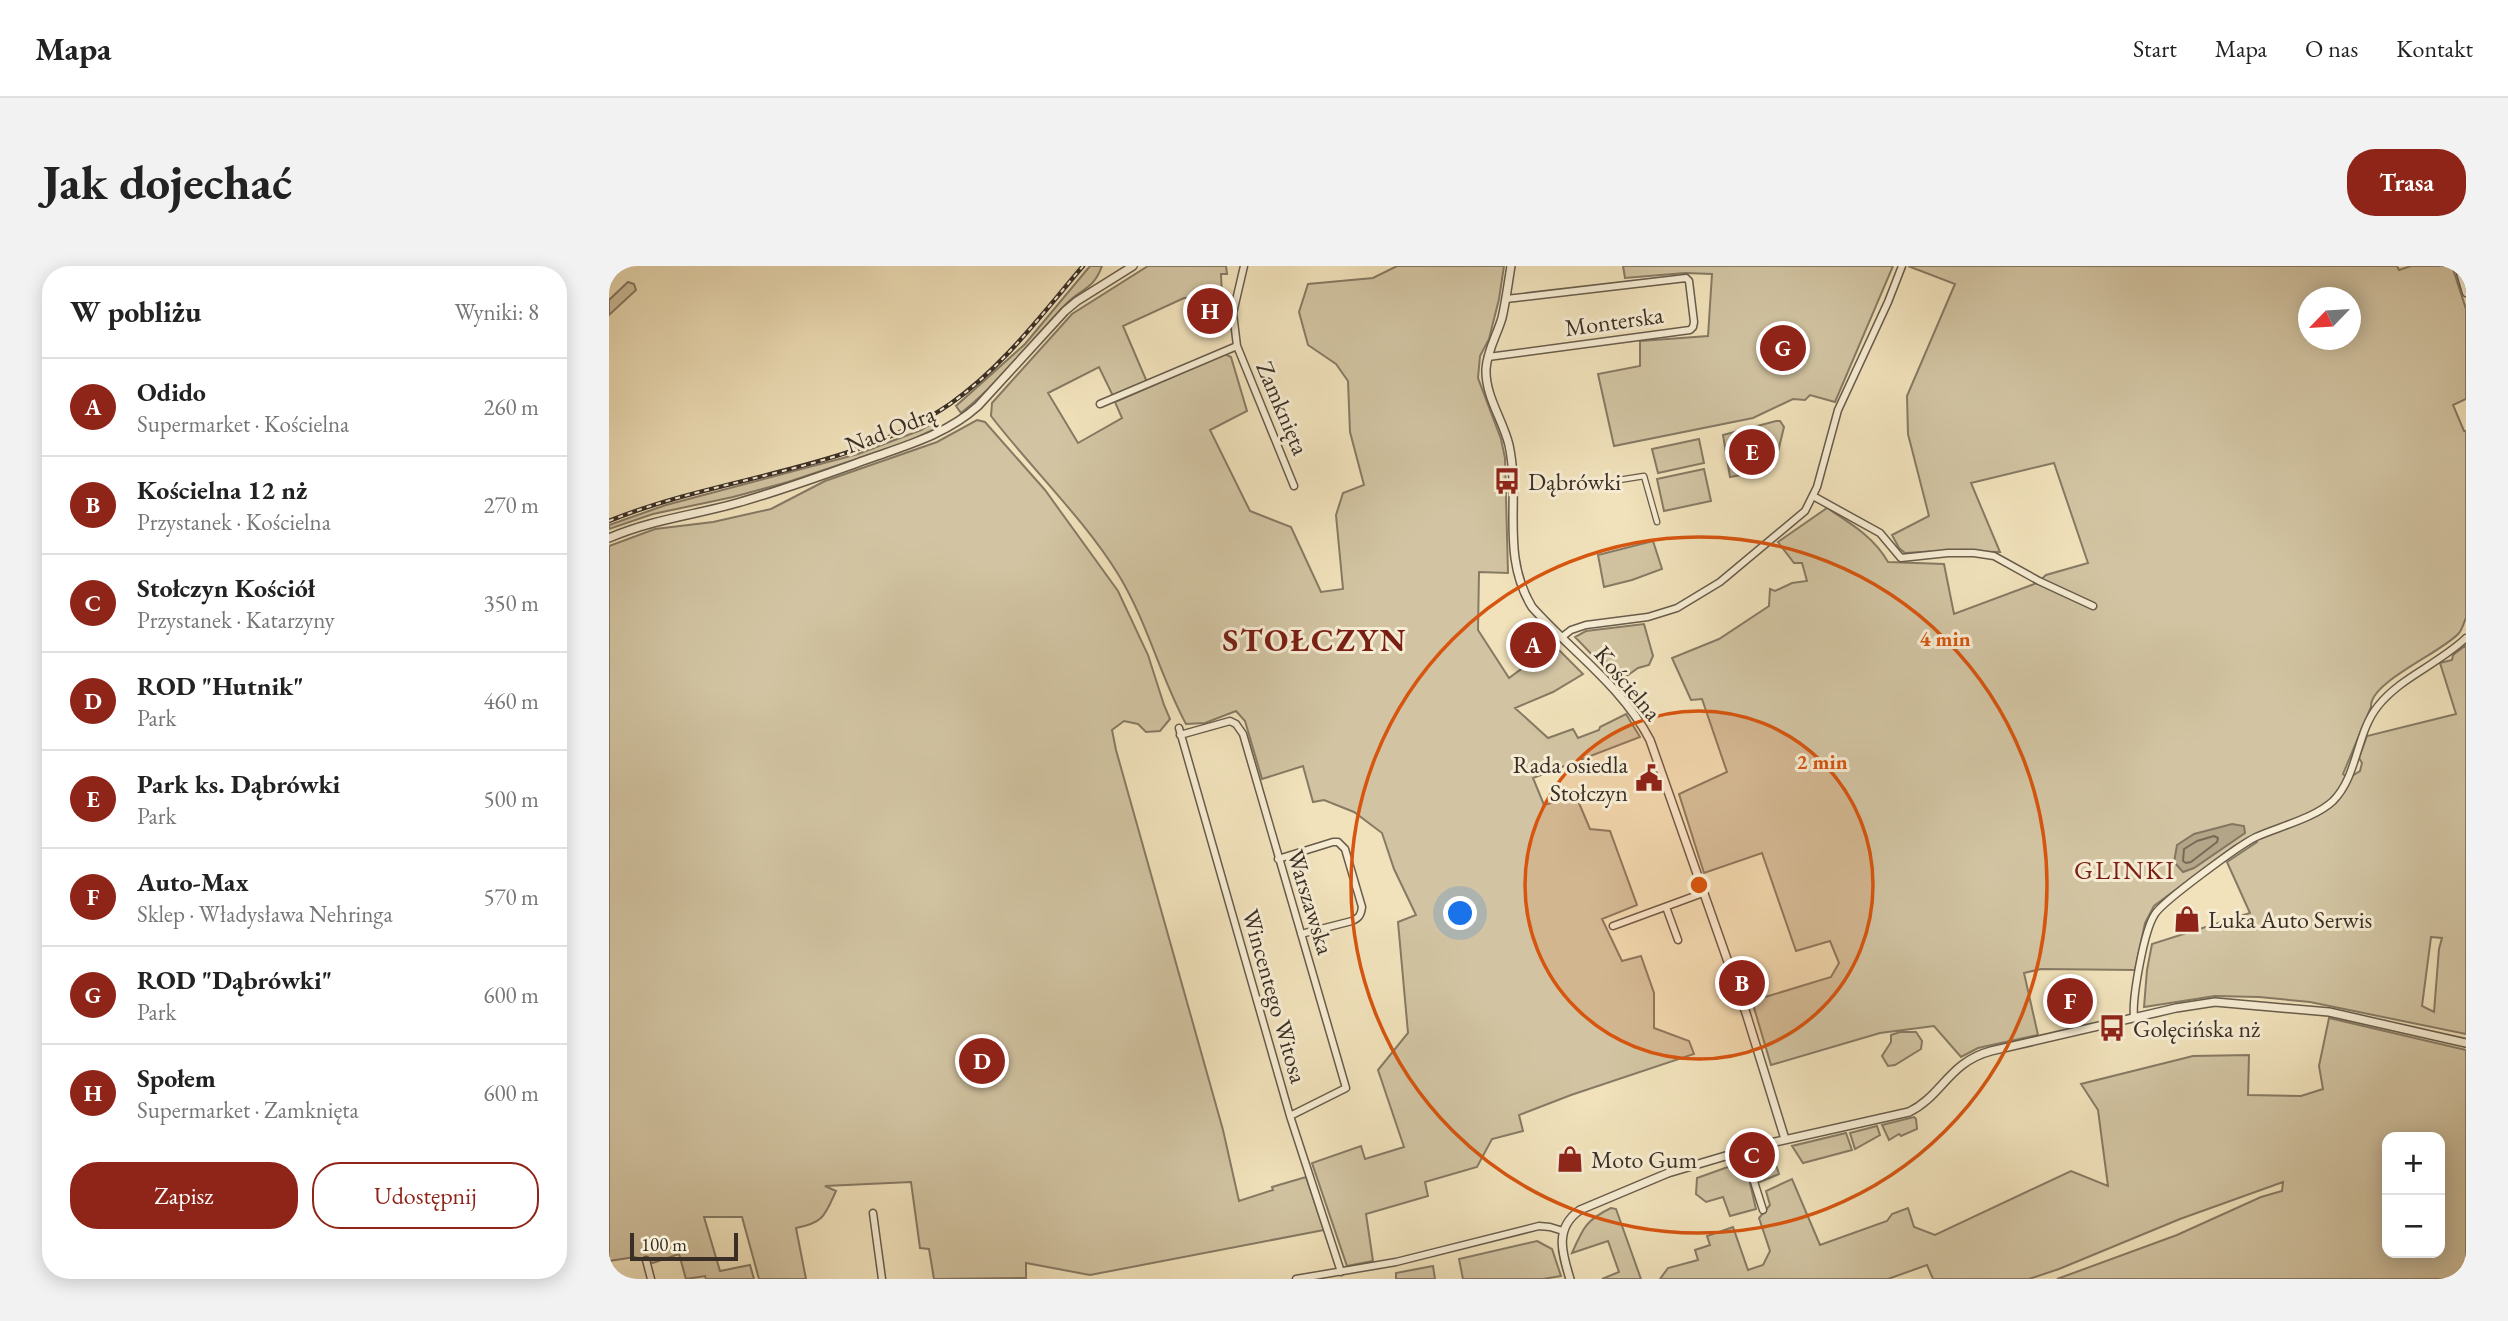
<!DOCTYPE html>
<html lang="pl">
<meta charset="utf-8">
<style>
body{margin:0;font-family:"EB Garamond",serif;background:#f2f2f2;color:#222}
.controls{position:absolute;right:21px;bottom:21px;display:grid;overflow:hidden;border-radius:14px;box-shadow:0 4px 18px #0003}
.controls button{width:63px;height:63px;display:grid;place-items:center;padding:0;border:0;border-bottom:2px solid #e0e0e0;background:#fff;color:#222;font:35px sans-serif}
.compass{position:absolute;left:1689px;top:21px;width:63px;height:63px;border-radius:50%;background:#fff;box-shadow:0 4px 18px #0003;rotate:245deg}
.scale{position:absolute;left:21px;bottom:18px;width:108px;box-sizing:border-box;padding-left:7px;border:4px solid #3a2f26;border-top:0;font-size:19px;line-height:24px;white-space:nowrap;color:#3a2f26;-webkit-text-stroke:5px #f6ecd3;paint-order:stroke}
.you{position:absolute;left:852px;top:648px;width:24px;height:24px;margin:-18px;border:5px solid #fff;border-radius:50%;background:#1a73e8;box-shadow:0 0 0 10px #1a73e833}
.badge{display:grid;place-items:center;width:46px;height:46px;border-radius:50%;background:#8f2418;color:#fff;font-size:23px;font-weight:700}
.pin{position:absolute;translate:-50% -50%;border:4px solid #fff;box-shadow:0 2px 7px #0006}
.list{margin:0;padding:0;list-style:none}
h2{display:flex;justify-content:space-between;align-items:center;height:91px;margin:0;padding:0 28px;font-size:30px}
h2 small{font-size:23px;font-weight:400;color:#767676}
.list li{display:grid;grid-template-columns:46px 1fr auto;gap:21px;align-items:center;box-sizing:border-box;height:98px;padding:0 28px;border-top:2px solid #e0e0e0}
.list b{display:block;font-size:26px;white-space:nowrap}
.list p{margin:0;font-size:23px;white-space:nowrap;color:#767676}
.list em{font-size:23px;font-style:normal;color:#767676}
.actions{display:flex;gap:14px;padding:21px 28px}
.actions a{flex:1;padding:16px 0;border:2px solid #8f2418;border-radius:28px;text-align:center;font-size:24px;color:#8f2418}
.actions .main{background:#8f2418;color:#fff}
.map{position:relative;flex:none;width:1857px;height:1013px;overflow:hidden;border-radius:28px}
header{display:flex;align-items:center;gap:42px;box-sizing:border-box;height:98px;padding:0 35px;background:#fff;border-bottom:2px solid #e0e0e0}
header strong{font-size:33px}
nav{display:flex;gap:38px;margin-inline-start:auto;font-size:24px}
.intro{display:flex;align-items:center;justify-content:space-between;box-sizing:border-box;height:168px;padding:0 42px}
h1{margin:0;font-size:49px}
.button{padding:18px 32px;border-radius:28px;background:#8f2418;color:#fff;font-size:24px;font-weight:700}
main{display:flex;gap:42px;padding:0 42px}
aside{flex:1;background:#fff;border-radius:28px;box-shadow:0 4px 18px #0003}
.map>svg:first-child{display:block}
</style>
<header>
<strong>Mapa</strong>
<nav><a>Start</a><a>Mapa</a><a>O nas</a><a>Kontakt</a></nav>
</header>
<div class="intro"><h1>Jak dojechać</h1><a class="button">Trasa</a></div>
<main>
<aside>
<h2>W pobliżu<small>Wyniki: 8</small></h2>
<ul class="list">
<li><span class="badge">A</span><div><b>Odido</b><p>Supermarket · Kościelna</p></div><em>260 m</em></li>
<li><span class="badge">B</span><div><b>Kościelna 12 nż</b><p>Przystanek · Kościelna</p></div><em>270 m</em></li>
<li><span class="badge">C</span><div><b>Stołczyn Kościół</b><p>Przystanek · Katarzyny</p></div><em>350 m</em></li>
<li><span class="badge">D</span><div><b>ROD &quot;Hutnik&quot;</b><p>Park</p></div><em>460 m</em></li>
<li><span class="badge">E</span><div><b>Park ks. Dąbrówki</b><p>Park</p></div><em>500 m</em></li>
<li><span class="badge">F</span><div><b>Auto-Max</b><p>Sklep · Władysława Nehringa</p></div><em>570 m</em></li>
<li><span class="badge">G</span><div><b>ROD &quot;Dąbrówki&quot;</b><p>Park</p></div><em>600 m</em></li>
<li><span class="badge">H</span><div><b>Społem</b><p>Supermarket · Zamknięta</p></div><em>600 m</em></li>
</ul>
<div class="actions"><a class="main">Zapisz</a><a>Udostępnij</a></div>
</aside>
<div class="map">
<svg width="1857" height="1013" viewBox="0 0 1857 1013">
<rect width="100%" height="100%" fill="#f1e2bb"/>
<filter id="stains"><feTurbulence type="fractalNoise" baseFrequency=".00286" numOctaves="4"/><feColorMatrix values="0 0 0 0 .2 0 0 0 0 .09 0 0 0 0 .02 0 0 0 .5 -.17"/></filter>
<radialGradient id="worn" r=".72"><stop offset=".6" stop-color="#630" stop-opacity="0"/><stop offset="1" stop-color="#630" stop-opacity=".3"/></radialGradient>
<!-- green -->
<path fill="#d2c4a2" stroke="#867a64" stroke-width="2" fill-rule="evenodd" d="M481,0H493C485,23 472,23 457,38C422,75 391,116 352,147L347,140L416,78Z
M539,0H617L618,8H612L613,30L575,32L514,60L538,116L504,130L490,101L439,127L469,177L513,152L506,136L616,88L622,91L638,145L601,164L641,245L682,261L712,326L734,323L727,249L734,227L755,219L741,166L739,115L727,98L699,79L690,46L699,18L764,12L788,0H895L890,33L880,73L871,90L869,112L892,173L896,192L899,307L870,306L869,364L900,412L945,379L974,408L944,426L906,442L939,472L964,463L969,472L990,464L991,461L1017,448L1031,471L924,512L935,539L967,530L981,563L1001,565L1028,639L993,653L1013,695L1032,690L1045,727V762L1080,775L1085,788L962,829L910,849L914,865L883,873L868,901L816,916L819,930L757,948L764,995L738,1000L703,897L752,880L756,893L795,881L769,804L799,767L789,656L807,649L785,603L773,567L745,546L715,534L704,536L694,500L653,513L636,455L627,445L596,457L577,458C551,410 538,355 509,308C475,253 422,202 382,150L383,137L463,48Z
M1014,0H1284L1226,136L1201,129L1196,134L1184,133L1144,152L1005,180L989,108L1031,100V75L1099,70L1103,8L1076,7L1016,12Z
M1299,0H1788L1790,4L1802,0H1843L1857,43V133L1844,139L1855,165H1857V352C1855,356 1853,364 1850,367C1834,386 1760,416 1762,441L1734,508L1741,514L1743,510L1751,505L1753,497L1750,492L1758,470L1847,448L1831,397L1843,394L1844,389L1857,379V768L1701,736L1650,731L1606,730L1535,741L1538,704L1543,678L1641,647L1618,596L1648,576L1643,570L1625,580L1545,640L1536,657L1526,704L1432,703L1415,707L1429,769L1369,782L1352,791L1325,760L1271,767L1162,799L1143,735L1222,711L1230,697L1221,675L1187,685L1153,587L1095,607L1070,528L1118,506L1093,433L1082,434L1063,392L1110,373L1160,340L1161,323L1166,325L1183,317L1198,315L1193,297H1185L1169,276L1218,242C1241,257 1265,271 1279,296L1335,298L1345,348L1428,317L1437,309L1479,297L1445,197L1362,217L1391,286L1330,285L1296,287L1290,282L1283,269L1320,250L1299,168L1298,130L1346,18ZM1700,32H1742V74H1700ZM1822,671L1833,672L1830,683L1825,746L1813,740Z
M19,16L25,18L27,24L0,49V34Z
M368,154L376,156L436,224L509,325L539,389L555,439L561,453L551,465L537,466L529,458L515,455L503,464L507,484L614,864L630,935L664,924L663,921L697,911L715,964L481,1009L417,997V1012L325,1013L320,983L311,982L302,916L216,920L227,925C216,949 215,957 187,962L197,1013H150L133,951H95L111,1005L141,999L145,1013H97L96,1010L77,1013L70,988L44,997L26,991L0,995V280L46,263L104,256L162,243L216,215L328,176Z
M327,155L328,162L296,177L179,216L124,231L44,248L0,263V259L57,239L249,188L312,164Z
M1167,155H1171L1175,161L1168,190L1130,191L1132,209L1121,211L1114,169Z
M1090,173L1095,197L1049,207L1043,183Z
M1095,203L1102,235L1055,245L1048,213Z
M1044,275L1053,303L1023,314L995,321L989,289Z
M1035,358L1044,390L1040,399L1029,402L1015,412L994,392L989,395L966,371L977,365Z
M1720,752L1857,784V1013H1448L1568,969L1652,931L1673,925L1674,916L1571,953L1450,1003L1420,1013H1324L1318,999L1279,1013H1051L1059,1002L1089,994L1086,984L1101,979L1098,970L1124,961L1139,1004L1154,999L1161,985L1150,952L1161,939L1157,925L1183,913L1211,979L1278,955L1283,948L1299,942L1305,961L1326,969L1462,905L1499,920L1489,844L1472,818L1584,790L1640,789L1639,829L1692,830L1714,823L1710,800ZM1778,871H1831V987H1778Z
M1291,766H1307L1313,775L1312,783L1286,799L1279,800L1273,790L1282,776V769Z
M1305,851L1307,853L1308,863L1292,870L1290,868L1280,874L1273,859Z
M1268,860L1271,869L1246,883L1241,867Z
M1237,867L1243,884L1194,897L1183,880Z
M1163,887L1170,908L1151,916L1143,892Z
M1133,896L1137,900L1147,943L1121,950L1114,931L1097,936L1087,928L1088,912Z
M1002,942L1007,943L1032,1013H993L1010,1006L999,975L963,987C974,962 977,954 1002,942Z
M928,975L943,983L952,1010L934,1013H854L850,993Z
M824,1000L826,1013H787V1007Z"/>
<!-- water -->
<path fill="#b3a588" stroke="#837661" stroke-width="2" d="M1623,558L1635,560L1636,567L1585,602L1574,606L1565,596L1568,579L1585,568Z"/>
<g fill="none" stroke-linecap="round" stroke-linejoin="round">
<!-- shore -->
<path stroke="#766a57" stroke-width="2" d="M1605,570L1609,572L1608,576L1582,596L1577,597L1574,595L1575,583L1588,575Z"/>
<defs>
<path id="pedestrian" d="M985,218L1035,210L1048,256"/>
<path id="minor" d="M635,0L624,47L628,80L685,220
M1849,0L1857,27
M879,91L1081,64L1084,61L1085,56L1080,15L1077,12L897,33
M491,138L628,80
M1204,230L1271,267L1292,292L1339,287H1365L1385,290L1430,315L1484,340
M953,371L962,364L977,359L1039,351L1068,342L1111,316L1196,245L1208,221L1229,144L1279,36L1293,0
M570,462L681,850L732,1006
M571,469L621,455L627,458L634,468L737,822L681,850
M669,593L724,576H729L736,583L753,641C752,649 750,652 743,655L692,668
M1057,641L1069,674
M1004,660L1094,627
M1525,751C1523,732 1535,664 1546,648C1554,635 1632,578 1647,571C1669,561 1706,552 1724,535C1749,510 1747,467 1769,440C1792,411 1830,398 1857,372
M1135,884L1154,944
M264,947L273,1013
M37,994L42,1013
M687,1013L787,996L930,960L941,961L954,965"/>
<path id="tertiary" d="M902,0C899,18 897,35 893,52C888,69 878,85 877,103C876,130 894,154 900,179C912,235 891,288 923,341C962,385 1013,420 1041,474L1137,747L1176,873
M0,272C41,254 85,249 128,237C174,224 220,207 265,191C302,178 339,167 369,140L456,45L468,35L524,0
M961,1013C953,987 945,962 971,944L1059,907L1157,878L1300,846C1333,830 1340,796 1382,785L1567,742L1606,736L1720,746L1857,777"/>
</defs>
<!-- pedestrian casing -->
<use href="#pedestrian" stroke="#685c4b" stroke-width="7"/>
<!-- minor casing -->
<use href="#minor" stroke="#685c4b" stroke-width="9"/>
<!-- tertiary casing -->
<use href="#tertiary" stroke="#685c4b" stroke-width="10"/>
<!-- pedestrian -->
<use href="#pedestrian" stroke="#f6ecd3" stroke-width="4.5"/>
<!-- minor -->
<use href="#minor" stroke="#f6ecd3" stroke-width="6"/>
<!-- tertiary -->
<use href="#tertiary" stroke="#f6ecd3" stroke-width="7"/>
<defs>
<path id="rail" d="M0,255C110,210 243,205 341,138C394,101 433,48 474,0"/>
</defs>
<!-- rail casing -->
<use href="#rail" stroke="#3a2f26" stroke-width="4.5"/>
<!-- rail -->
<use href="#rail" stroke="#f6ecd3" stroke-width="2" stroke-dasharray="5" stroke-linecap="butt"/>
</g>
<!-- distance rings -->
<circle cx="1090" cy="619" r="174" fill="#d7550f" fill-opacity=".12"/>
<g fill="none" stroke="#d7550f" stroke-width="3.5">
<circle cx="1090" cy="619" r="174"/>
<circle cx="1090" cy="619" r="348"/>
</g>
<!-- icons -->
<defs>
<symbol id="bus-bare" viewBox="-9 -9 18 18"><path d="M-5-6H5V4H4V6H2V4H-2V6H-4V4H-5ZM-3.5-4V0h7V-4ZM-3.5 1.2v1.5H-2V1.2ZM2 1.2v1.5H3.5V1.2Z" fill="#8f2418" stroke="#f6ecd3" stroke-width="2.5" paint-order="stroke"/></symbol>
<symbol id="civic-bare" viewBox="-9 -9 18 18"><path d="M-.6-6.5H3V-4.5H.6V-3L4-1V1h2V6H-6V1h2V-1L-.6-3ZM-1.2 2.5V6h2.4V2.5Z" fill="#8f2418" stroke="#f6ecd3" stroke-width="2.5" paint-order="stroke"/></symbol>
<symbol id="shop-bare" viewBox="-9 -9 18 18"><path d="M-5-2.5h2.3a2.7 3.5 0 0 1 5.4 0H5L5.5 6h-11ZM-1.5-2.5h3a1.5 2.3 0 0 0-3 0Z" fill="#8f2418" stroke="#f6ecd3" stroke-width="2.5" paint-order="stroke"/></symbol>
</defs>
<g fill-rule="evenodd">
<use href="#bus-bare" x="879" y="196" width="38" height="38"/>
<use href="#civic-bare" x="1021" y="493" width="38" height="38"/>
<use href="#shop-bare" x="1559" y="634" width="38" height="38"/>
<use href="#bus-bare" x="1484" y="743" width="38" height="38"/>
<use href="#shop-bare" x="942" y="874" width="38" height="38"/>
</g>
<g text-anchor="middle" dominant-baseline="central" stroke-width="6" stroke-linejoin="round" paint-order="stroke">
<!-- street labels -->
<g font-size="24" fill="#3a2f26" stroke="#f6ecd3">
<text transform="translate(1005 55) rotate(-8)">Monterska</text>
<text transform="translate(674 142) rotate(67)">Zamknięta</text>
<text transform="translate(281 163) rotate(-21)">Nad Odrą</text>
<text transform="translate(1019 417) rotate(50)">Kościelna</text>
<text transform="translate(702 636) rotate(73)">Warszawska</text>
<text transform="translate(666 730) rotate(74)">Wincentego Witosa</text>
</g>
<!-- poi labels -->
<g font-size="24" fill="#3a2f26" stroke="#f6ecd3" text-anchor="start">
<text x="919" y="215">Dąbrówki</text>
<text x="1019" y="498" text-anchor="end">Rada osiedla<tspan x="1019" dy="28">Stołczyn</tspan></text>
<text x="1599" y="653">Luka Auto Serwis</text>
<text x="1524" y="762">Golęcińska nż</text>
<text x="982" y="893">Moto Gum</text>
</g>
<!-- neighbourhood labels -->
<g font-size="26" letter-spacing="2" fill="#7a1f14" stroke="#f6ecd3">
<text x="1516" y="604">GLINKI</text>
</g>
<!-- district labels -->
<g font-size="32" font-weight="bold" letter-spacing="2" fill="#7a1f14" stroke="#f6ecd3">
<text x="706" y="374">STOŁCZYN</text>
</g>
</g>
<circle cx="1090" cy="619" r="10" fill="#d7550f" stroke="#f6ecd3" stroke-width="3.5"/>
<g font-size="21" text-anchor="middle" font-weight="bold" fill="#d7550f" stroke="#f6ecd3" stroke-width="6" stroke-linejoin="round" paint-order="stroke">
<text x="1336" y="380">4 min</text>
<text x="1213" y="503">2 min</text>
</g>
<rect width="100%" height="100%" filter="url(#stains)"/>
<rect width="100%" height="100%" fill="url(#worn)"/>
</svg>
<div class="controls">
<button>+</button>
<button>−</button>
</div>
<svg class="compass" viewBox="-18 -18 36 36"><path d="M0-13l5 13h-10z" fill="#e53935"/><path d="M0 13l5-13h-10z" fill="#767676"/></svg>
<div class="scale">100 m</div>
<div class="you"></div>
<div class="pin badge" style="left:924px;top:379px">A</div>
<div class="pin badge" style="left:1133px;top:717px">B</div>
<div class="pin badge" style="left:1143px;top:889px">C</div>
<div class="pin badge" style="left:373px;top:795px">D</div>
<div class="pin badge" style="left:1143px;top:186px">E</div>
<div class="pin badge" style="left:1461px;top:735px">F</div>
<div class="pin badge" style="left:1174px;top:82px">G</div>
<div class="pin badge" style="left:601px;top:45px">H</div>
</div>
</main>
